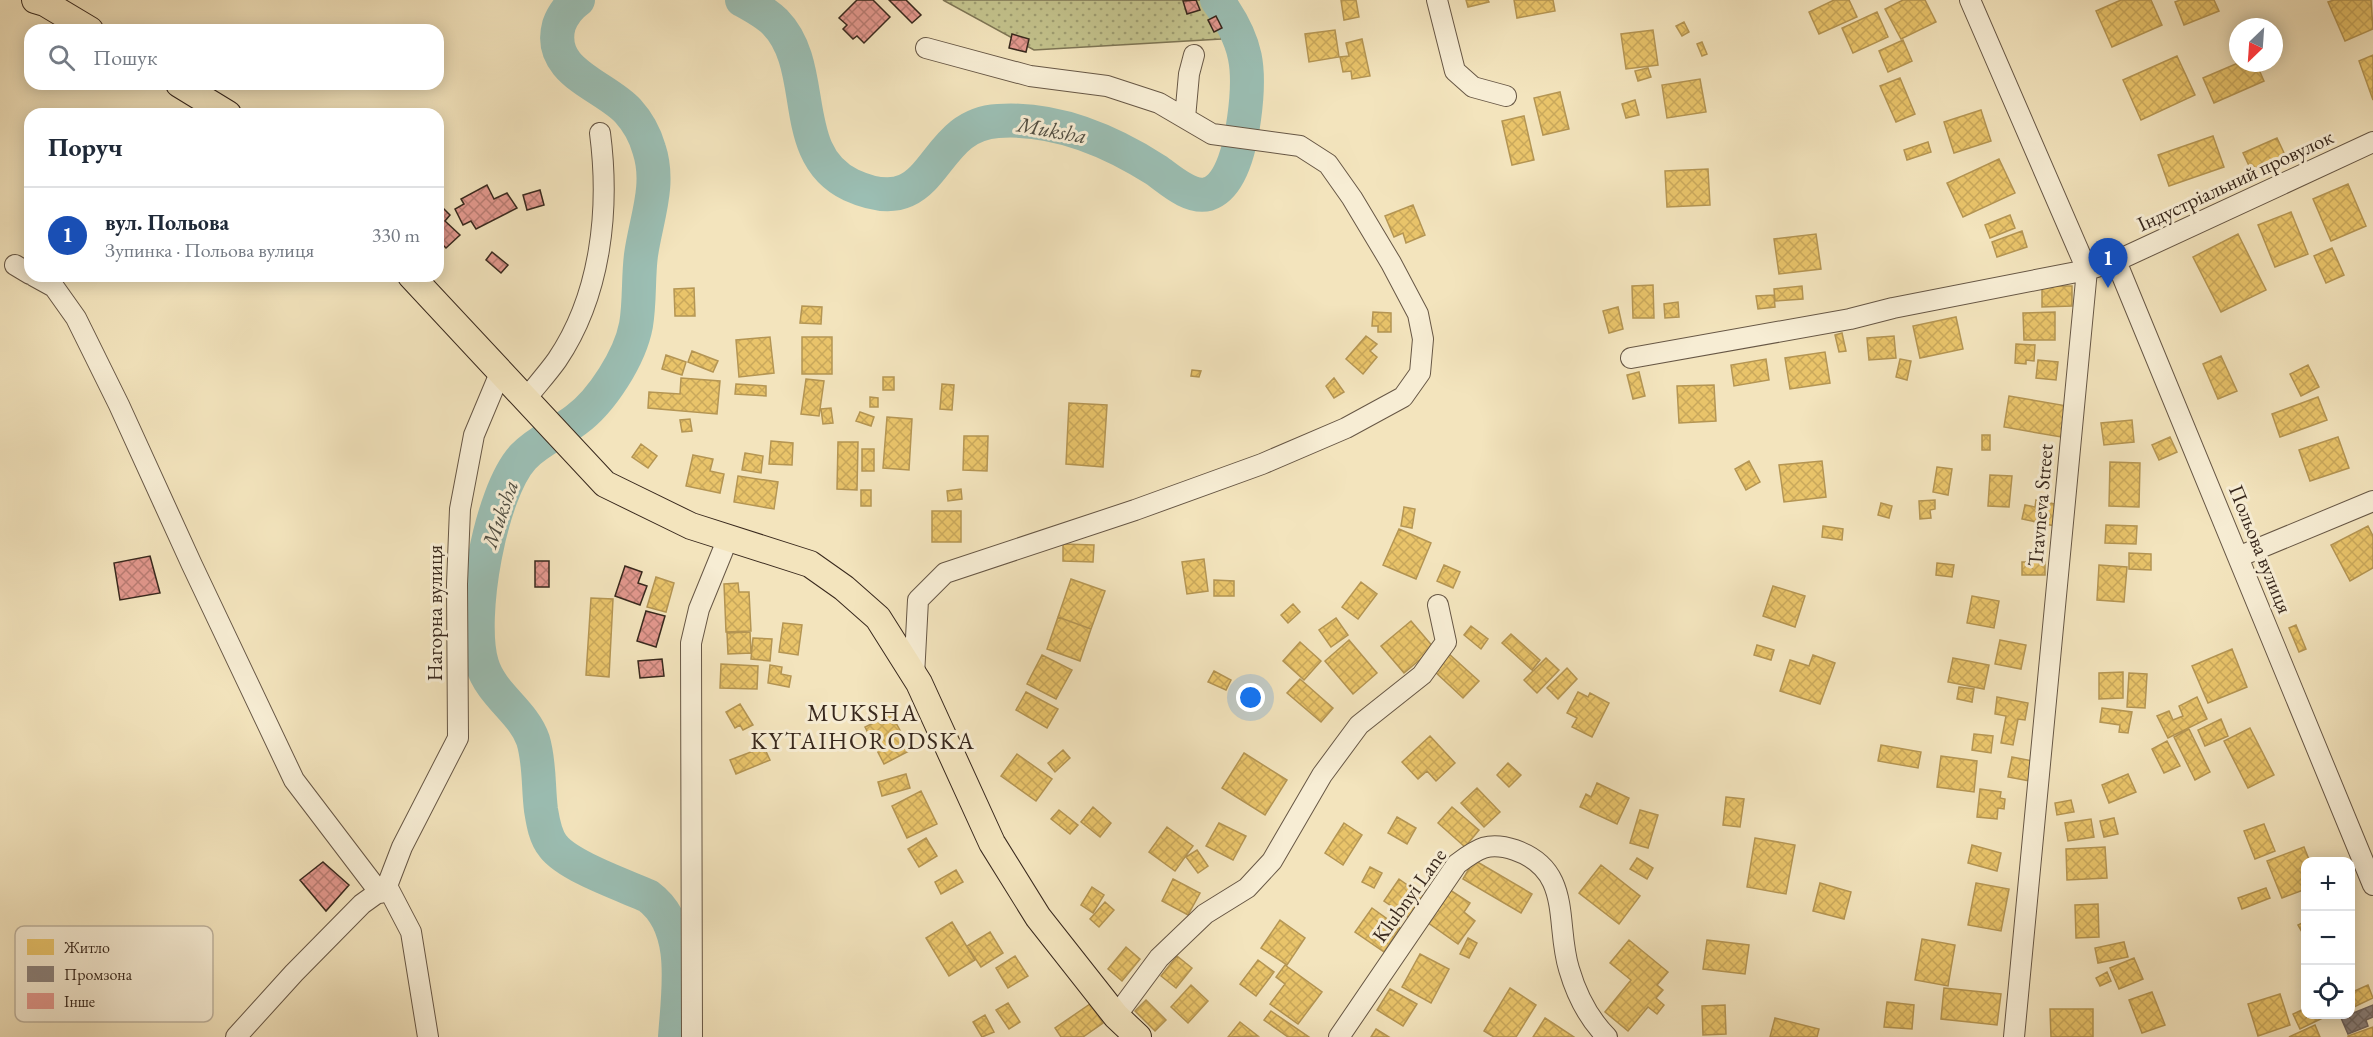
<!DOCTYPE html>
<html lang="uk">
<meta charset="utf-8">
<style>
body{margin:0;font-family:"EB Garamond",serif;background:#f2f2f3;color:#1f2937}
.controls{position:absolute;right:18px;bottom:18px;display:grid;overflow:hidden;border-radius:12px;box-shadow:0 3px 15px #0003}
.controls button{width:54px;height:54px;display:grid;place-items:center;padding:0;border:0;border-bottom:2px solid #e0e1e3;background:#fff;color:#1f2937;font:30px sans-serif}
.compass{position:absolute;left:2229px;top:18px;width:54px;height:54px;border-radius:50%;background:#fff;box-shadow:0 3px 15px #0003;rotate:205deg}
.you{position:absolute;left:1251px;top:698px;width:21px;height:21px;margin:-15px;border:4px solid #fff;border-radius:50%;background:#1a73e8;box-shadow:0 0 0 9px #1a73e833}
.badge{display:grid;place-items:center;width:39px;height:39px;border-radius:50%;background:#8f2418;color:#fff;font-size:20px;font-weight:700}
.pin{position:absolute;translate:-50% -50px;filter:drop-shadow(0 2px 3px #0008)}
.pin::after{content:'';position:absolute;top:32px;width:21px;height:18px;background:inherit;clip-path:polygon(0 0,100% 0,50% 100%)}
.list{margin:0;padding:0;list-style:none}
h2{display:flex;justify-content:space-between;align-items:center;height:78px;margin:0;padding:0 24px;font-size:26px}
h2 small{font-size:20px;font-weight:400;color:#747a83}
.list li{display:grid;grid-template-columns:39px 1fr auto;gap:18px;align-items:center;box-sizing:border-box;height:96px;padding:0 24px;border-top:2px solid #e0e1e3}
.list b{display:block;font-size:22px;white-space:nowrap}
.list p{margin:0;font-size:20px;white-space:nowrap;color:#747a83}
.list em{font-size:20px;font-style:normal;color:#747a83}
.icon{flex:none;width:33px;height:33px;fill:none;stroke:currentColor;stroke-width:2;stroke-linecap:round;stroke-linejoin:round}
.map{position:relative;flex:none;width:2373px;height:1037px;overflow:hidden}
.search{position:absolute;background:#fff;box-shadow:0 3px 15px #0003;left:24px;top:24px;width:420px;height:66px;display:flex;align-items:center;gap:15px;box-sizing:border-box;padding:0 21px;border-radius:18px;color:#747a83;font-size:22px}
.panel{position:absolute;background:#fff;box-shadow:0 3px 15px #0003;left:24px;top:108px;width:420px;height:174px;border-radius:18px}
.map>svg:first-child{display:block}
</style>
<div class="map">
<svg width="2373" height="1037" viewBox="0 0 2373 1037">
<defs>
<pattern id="grass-dots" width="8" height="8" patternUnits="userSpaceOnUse" patternTransform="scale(1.5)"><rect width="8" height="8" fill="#c3c28c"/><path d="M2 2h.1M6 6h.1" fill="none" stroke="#9f9e72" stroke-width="1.8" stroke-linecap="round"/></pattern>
<pattern id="homes-cross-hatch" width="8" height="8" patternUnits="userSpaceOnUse" patternTransform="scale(1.5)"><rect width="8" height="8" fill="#e9c46a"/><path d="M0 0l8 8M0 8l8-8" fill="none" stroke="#c9a85b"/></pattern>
<pattern id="industry-cross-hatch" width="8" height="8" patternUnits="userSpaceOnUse" patternTransform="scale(1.5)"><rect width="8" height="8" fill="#8a817c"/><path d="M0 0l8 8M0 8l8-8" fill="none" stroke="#726a65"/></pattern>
<pattern id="building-cross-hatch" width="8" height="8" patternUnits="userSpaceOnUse" patternTransform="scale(1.5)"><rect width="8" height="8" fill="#e3988e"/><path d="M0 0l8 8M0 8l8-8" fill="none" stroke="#b97c73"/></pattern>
</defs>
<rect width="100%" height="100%" fill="#f3e4bd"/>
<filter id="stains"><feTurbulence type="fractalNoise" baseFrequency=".00333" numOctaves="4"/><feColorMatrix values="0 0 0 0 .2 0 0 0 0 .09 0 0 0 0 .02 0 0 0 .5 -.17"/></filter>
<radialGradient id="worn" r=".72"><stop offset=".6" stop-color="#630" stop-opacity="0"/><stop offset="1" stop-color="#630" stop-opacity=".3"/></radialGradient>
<!-- grass -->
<path fill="url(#grass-dots)" stroke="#7e7554" stroke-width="1.5" d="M943,0H1225L1221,39L1034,50Z"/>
<!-- homes -->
<path fill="url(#homes-cross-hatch)" stroke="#b49553" stroke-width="1.5" d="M1341,0H1356L1359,17L1344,20Z
M1466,0H1488L1489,2L1468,7Z
M1514,0H1553L1555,11L1517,18Z
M1834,0H1849L1857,17L1819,34L1809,12Z
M1903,0H1925L1936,22L1901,39L1885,9Z
M2121,0H2151L2162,25L2112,47L2096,11Z
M2180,0H2214L2219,11L2184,25L2175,2Z
M2334,0H2371L2373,29L2345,41L2328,2Z
M1877,12L1888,37L1853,53L1842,28Z
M1684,22L1689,32L1682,36L1676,26Z
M1335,30L1339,57L1309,62L1305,34Z
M1653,30L1658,65L1626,69L1621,34Z
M1362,39L1370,76L1352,79L1351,71L1343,72L1340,57L1349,56L1346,43Z
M1903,40L1912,61L1888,72L1879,51Z
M1702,42L1707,54L1702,56L1697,44Z
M2373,55V100L2359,61Z
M2177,56L2195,95L2141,120L2123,80Z
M2238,63H2256L2264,81L2214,103L2203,78Z
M1648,68L1651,77L1638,81L1635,71Z
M1900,78L1915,114L1896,122L1880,86Z
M1700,79L1706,112L1667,118L1662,85Z
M1560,92L1569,129L1543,135L1534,98Z
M1635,100L1639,115L1626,118L1622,104Z
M1981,110L1991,141L1954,153L1944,122Z
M1524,116L1534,160L1512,165L1502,121Z
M2213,136L2224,167L2169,186L2158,155Z
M2277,138L2286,157L2252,172L2243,153Z
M1928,142L1931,152L1907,160L1904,150Z
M1999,159L2015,193L1963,217L1947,183Z
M1708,169L1710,205L1667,207L1665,171Z
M2348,184L2366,226L2331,241L2313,199Z
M1413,205L1425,235L1406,243L1403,233L1394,237L1385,216Z
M2291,212L2308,254L2275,267L2258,225Z
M2010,215L2015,228L1990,238L1985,225Z
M2022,231L2027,247L1997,257L1992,242Z
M1816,234L1821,269L1779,274L1774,239Z
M2238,234L2266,290L2221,312L2193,257Z
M2332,248L2344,275L2326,283L2314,256Z
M1653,285L1654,318H1633L1632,286Z
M1802,286L1803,299L1775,301L1774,289Z
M2042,286H2072V306L2042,307Z
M694,288L695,316H675L674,289Z
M1774,295L1775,307L1758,309L1756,296Z
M1678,302L1679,317L1665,318L1664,304Z
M802,306L822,307L821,324L800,323Z
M1618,307L1623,329L1609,333L1603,311Z
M1373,312L1391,313V332H1378V326H1372Z
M2055,312V340H2024L2023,313Z
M1956,317L1963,349L1920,358L1913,326Z
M1842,333L1846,351L1839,352L1835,335Z
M1366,336L1377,344L1370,351L1377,357L1363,374L1346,359Z
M1894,336L1896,358L1869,360L1867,338Z
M770,337L774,373L739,377L736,340Z
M802,337H832V374H802Z
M2016,344L2035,345L2034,361L2026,360V364L2015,363Z
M692,351L718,361L713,372L688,362Z
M1825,352L1830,383L1790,389L1785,358Z
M666,355L686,362L682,375L662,369Z
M2221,356L2237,391L2218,399L2203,364Z
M1766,359L1769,380L1734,386L1731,365Z
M1900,359L1911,361L1907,380L1896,377Z
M2038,360L2058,362L2056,380L2036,378Z
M2308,365L2319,387L2301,396L2290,374Z
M1192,370L1201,371L1199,377L1191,376Z
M1639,372L1645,396L1633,399L1627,375Z
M883,377H894V390H883Z
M681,378L720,381L717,414L648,408L649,392L680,394Z
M1334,378L1344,392L1334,398L1326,386Z
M806,379L824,381L819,416L801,414Z
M736,384L766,386V396L735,394Z
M942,384L954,385L952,410L940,409Z
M1714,385L1716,421L1679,423L1677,386Z
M2009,396L2067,406L2061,437L2004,427Z
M870,397L878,398V407H870Z
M2318,397L2327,420L2280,437L2272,414Z
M1069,403L1107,405L1103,467L1066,464Z
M831,408L833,423L823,424L821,409Z
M860,412L874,417L871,426L856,421Z
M887,417L912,419L909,470L883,468Z
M690,419L692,431L682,432L680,420Z
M2132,420L2134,442L2104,445L2101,423Z
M1982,435H1990V450H1982Z
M964,436H988L987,471L963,470Z
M2170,437L2177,452L2159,460L2152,445Z
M2338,437L2349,468L2310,481L2299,450Z
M771,441L793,443L792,465L769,464Z
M838,442H858L857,490L837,489Z
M641,444L657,456L648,468L632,457Z
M862,449H874V471H862Z
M745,453L763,456L761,473L742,470Z
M693,455L713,459L710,471L724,474L720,493L686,486Z
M1749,461L1760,482L1746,490L1735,469Z
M1822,461L1826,497L1784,502L1779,465Z
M2110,462L2140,463L2139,507L2109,506Z
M1937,467L1952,469L1948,495L1933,492Z
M1990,475L2012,476L2009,507L1988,506Z
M738,476L778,482L774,509L734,502Z
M961,489L962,499L948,501L947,491Z
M861,490H871V506H861Z
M1935,500V509L1930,510L1931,518L1920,519L1919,501Z
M2036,500L2060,505L2055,526L2022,519L2025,505L2035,507Z
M1881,503L1892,506L1889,518L1878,515Z
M1404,507L1415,509L1412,528L1401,526Z
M932,511H961V542H932Z
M2106,525L2137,526L2136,544L2105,543Z
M1823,526L1843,529L1842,540L1822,537Z
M2368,526L2373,536V568L2350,581L2331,545Z
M1399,529L1431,543L1416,579L1383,565Z
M1063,544L1094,545L1093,562L1063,561Z
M2129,553L2151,554V570L2129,569Z
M1204,559L1208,591L1187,594L1182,562Z
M2022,562H2045V575H2022Z
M1937,563L1954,565L1952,577L1936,575Z
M1444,565L1460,572L1453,588L1437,581Z
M2099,565L2127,567L2124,602L2097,600Z
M656,577L674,583L666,612L647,607Z
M1071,579L1105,591L1091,629L1058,617Z
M1214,580L1234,581V596H1214Z
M1361,582L1377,594L1358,619L1342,607Z
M738,583L739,592H749L751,631L726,632L724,584Z
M1773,586L1805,596L1795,627L1763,616Z
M1972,596L1999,601L1994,628L1967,623Z
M591,598L613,599L609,677L586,675Z
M1293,604L1300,612L1288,623L1281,615Z
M1058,617L1091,629L1080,661L1047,649Z
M1336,618L1348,635L1331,647L1319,630Z
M1411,621L1434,648L1404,673L1381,646Z
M783,623L802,625L798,655L779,652Z
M2296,625L2306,649L2299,652L2289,628Z
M1471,626L1488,639L1481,649L1464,635Z
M750,632L751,653L728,654L727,633Z
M1511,634L1540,660L1532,670L1502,643Z
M753,638L772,639L770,661L751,659Z
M1349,640L1377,673L1353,694L1325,661Z
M2000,640L2026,645L2021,669L1995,664Z
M1300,642L1321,661L1304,680L1283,661Z
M1757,645L1774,650L1771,660L1754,655Z
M2232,649L2247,687L2208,703L2192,666Z
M1448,653L1479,681L1463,698L1433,670Z
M1042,655L1072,670L1056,699L1027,684Z
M1813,655L1835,663L1820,704L1780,691L1790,660L1809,666Z
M1546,658L1559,670L1537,693L1524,680Z
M1953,658L1989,665L1984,689L1948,682Z
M721,664L758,666L757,689L720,688Z
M770,665L782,667L781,674L791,676L789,687L768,683Z
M1567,668L1577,679L1558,699L1547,688Z
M1214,671L1231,680L1226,690L1208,682Z
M2123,672V698L2099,699V673Z
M2129,673L2147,674L2145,708L2127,707Z
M1300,679L1333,708L1321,722L1287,693Z
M1959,687L1974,689L1972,702L1957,699Z
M1026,692L1058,709L1047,728L1016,710Z
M1578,692L1588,697L1590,693L1609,703L1592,737L1572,727L1577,718L1567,713Z
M1997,697L2028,703L2025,720L2018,719L2013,745L2001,743L2006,716L1995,714Z
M2197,697L2207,719L2168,738L2157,716L2169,711L2173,720L2183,716L2179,706Z
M740,704L753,725L743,730L740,725L735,728L726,712Z
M2102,708L2132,712L2128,733L2119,732L2120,725L2100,722Z
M891,714L911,750L884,764L865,727Z
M2221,719L2228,736L2205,746L2198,730Z
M2250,728L2274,775L2248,788L2224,741Z
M2189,729L2210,772L2195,780L2174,737Z
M1974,734L1993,736L1991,753L1972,750Z
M1430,736L1455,763L1436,781L1427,771L1418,779L1402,762Z
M2167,741L2180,766L2164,773L2152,749Z
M1881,745L1921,752L1918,768L1878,761Z
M764,747L770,760L736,774L730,760Z
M1063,750L1070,758L1055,772L1048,763Z
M1244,753L1287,780L1265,815L1222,788Z
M1017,754L1052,779L1036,801L1001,776Z
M1941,756L1977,761L1974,792L1937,787Z
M2012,757L2033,761L2030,781L2008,777Z
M1508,763L1521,775L1509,787L1497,775Z
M906,774L910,788L882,796L878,782Z
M2128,774L2136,792L2109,803L2102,785Z
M1597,783L1629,798L1617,824L1580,807L1586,794L1591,797Z
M1477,788L1500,812L1484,827L1461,803Z
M1980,789L2001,792L2000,798L2005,799L2004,809L1998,808L1997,819L1977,817Z
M921,791L937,824L907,838L892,806Z
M1726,797L1744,799L1740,827L1723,825Z
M2071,800L2074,812L2057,815L2055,803Z
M1093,807L1111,823L1100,837L1081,822Z
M1452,807L1479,830L1465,847L1438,823Z
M1059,810L1078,825L1070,834L1051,819Z
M1640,810L1658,815L1648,848L1630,843Z
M1397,817L1416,828L1407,844L1388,833Z
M2114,818L2118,834L2104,837L2100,821Z
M2091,819L2094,837L2068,841L2065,823Z
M1219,823L1246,836L1233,860L1206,846Z
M1344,823L1362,835L1343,865L1325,853Z
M2264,824L2275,851L2255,859L2244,831Z
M1167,827L1193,846L1175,871L1149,852Z
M926,838L937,856L919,867L908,849Z
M1755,838L1795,845L1786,894L1747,887Z
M1972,845L2001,853L1997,871L1968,863Z
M2105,847L2107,878L2067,880L2066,849Z
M2304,847L2310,862H2306V889L2282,898L2267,861Z
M1197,850L1208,866L1198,873L1186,857Z
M1637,858L1653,868L1647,879L1630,869Z
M1474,860L1532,894L1521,913L1463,879Z
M1601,865L1640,896L1619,924L1579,893Z
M1370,867L1382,873L1374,888L1362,882Z
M956,870L963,882L941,894L935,882Z
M1173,879L1200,893L1188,915L1162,901Z
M1399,879L1424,897L1409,918L1384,901Z
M1820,883L1851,892L1844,919L1813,911Z
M1976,883L2009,889L2001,931L1968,925Z
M1092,887L1104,895L1093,913L1081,905Z
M2266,888L2270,898L2242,909L2238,898Z
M1450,890L1470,903L1464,912L1475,921L1458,944L1427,922Z
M1105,902L1114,910L1099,927L1090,919Z
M2098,904L2099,937L2076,938L2075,905Z
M1372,908L1400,928L1384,952L1355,932Z
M1280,920L1305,938L1287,965L1261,948Z
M2306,921V939L2298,925Z
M952,922L975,960L949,976L926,938Z
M990,932L1003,953L981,967L967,946Z
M1468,938L1477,943L1469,958L1460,954Z
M1922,939L1955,945L1948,986L1915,980Z
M1629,940L1668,972L1657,985L1663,990L1656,998L1664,1005L1657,1014L1648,1007L1628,1031L1605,1012L1631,980L1610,963Z
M1707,940L1749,945L1745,974L1703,969Z
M2124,942L2128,957L2098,963L2095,948Z
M1126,947L1140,959L1122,981L1108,969Z
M1420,954L1449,969L1431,1003L1402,987Z
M1015,956L1028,976L1008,988L996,968Z
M1177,956L1192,968L1176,988L1161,976Z
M2134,958L2143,979L2119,989L2110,968Z
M1258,960L1274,972L1256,996L1240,984Z
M1285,965L1322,992L1298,1024L1270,1004L1285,984L1276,977Z
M2107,972L2111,981L2100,986L2096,978Z
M1191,985L1208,1001L1188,1023L1171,1007Z
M2368,985L2373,998L2352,1008L2350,993Z
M1510,988L1536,1005L1516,1037H1494L1484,1031Z
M1944,988L2001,994L1997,1025L1941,1019Z
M1390,989L1417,1004L1403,1026L1377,1010Z
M2152,992L2165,1025L2142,1033L2129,1000Z
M2280,994L2290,1025L2258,1036L2248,1004Z
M1146,1000L1166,1020L1155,1031L1135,1011Z
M1887,1002L1914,1005L1912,1029L1884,1027Z
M1008,1003L1020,1022L1009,1029L996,1010Z
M1090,1004L1103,1023L1083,1037H1061L1055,1028Z
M1725,1005L1726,1034L1703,1035L1702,1006Z
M2306,1008V1014H2331L2300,1029L2293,1014Z
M2050,1009H2093V1037H2051Z
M1271,1011L1309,1037H1288L1264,1020Z
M985,1015L994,1032L982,1037L973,1022Z
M1545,1018L1574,1037H1533Z
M1775,1018L1819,1029L1817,1037H1770Z
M1240,1022L1258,1036L1228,1037Z
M2315,1025L2320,1037H2289Z
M2373,1027V1037H2348V1036Z
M1376,1029L1389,1037H1371Z"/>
<!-- industry -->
<path fill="url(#industry-cross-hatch)" stroke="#716660" stroke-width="1.5" d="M2373,1005V1017L2366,1020L2368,1026L2348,1034L2341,1018Z"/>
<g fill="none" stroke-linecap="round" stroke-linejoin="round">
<!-- river -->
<path stroke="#9bbeb3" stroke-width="34" d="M578,0C568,7 563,14 559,25C546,72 604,85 628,111C638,122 645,135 649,149C661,185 646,219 641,255C638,278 640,302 636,325C630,357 602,401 576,420C559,433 538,441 523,457C490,493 468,618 482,664C491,695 523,711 533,740C540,763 538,787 541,810C543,822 545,836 553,846C568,866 623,885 648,896C690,927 678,992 675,1037
M742,0C753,6 766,13 775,22C820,68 786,154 851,185C939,225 926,125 998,121C1055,117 1109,140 1156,170C1169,179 1190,199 1208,194C1233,186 1241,141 1244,119C1251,69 1248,42 1217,0"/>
</g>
<!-- building -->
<path fill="url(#building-cross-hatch)" stroke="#38281d" stroke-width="1.5" d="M857,0H873L890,17L864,43L857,36L853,39L843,29L847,25L839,18Z
M889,0H906L921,15L912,23Z
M1196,0L1200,10L1187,14L1183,1Z
M1216,16L1222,28L1214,32L1208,20Z
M1012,34L1029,39L1026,52L1009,48Z
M487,185L494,199L507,193L517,208L476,229L471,221L463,225L455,209L464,204L461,199Z
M540,190L544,205L527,210L523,195Z
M438,203L450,215L445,221L460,235L446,248L438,240Z
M492,252L508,265L501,273L486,260Z
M150,556L160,593L120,600L114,563Z
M535,561H549V587H535Z
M625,566L642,572L638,583L647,586L640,605L615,596Z
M646,611L665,616L656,647L637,641Z
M662,659L664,676L640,678L638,661Z
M323,862L349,885L326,911L300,880Z"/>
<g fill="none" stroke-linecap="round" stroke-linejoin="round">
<defs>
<path id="minor" d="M1437,0L1455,71L1473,87L1506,96
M1970,0L2087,270L2014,1037
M1185,118L1189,74L1194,55
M2116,261L2373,142
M15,265L30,274
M34,276L54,287L76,318L119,405L192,565L294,780L380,893
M1631,358L1850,319L1893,308L2087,270L2116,261L2373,885
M525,400C535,387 547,374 557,360C601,295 610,210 600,133
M2238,557L2373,501
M914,676L918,600L945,573L1135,510L1262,464L1346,428L1403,397L1420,373L1423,339L1418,314L1391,263L1352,198L1328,164L1300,146L1212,134L1159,103L1107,86L1030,76L926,48
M1116,1016L1159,958L1205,914L1247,888L1272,861L1322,775L1359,725L1422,675L1446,642L1438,605
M236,1037L294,973L362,904L387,886
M428,1037L411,932L387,886L402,847L458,738L457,584L460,509L474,435L500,373
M692,1037L691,643L699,609L728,538
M1339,1037L1457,864C1478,848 1489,841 1515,850C1573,870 1555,924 1569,969C1576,993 1589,1019 1607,1037"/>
<path id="major" d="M35,0L45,3L90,30
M179,84L228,114
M411,276L605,484L691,526L810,564L844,588L878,618L919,683L992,843L1038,917L1116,1016L1138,1037"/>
</defs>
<!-- minor casing -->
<use href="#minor" stroke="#675745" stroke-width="22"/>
<!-- major casing -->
<use href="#major" stroke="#38281d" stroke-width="28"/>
<!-- minor -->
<use href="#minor" stroke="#f7edd4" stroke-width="20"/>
<!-- major -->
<use href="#major" stroke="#f3e4bd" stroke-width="26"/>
</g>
<g text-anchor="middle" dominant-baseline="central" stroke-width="6" stroke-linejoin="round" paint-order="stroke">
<!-- street labels -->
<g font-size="21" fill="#38281d" stroke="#f7edd4">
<text transform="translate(2235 180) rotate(-25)">Індустріальний провулок</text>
<text transform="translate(2040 505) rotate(-85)">Travneva Street</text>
<text transform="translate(2261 549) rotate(68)">Польова вулиця</text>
<text transform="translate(434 613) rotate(-90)">Нагорна вулиця</text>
<text transform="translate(1409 895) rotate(-54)">Klubnyi Lane</text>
</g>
<!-- water labels -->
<g font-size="22" font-style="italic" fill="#514e42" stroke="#f7edd4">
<text transform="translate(1052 130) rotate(10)">Muksha</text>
<text transform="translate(500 514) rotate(-71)">Muksha</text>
</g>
<!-- quarter labels -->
<g font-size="24" letter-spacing="1.5" fill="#38281d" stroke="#f7edd4">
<text x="863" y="712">MUKSHA<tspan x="863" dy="28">KYTAIHORODSKA</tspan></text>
</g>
</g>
<!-- legend -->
<rect x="15" y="926" width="198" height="96" rx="9" fill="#f7edd4" stroke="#beb29d" stroke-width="1.5"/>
<rect x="27" y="939" width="27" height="16" fill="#e9c46a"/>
<rect x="27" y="966" width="27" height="16" fill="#8a817c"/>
<rect x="27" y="993" width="27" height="16" fill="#e3988e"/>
<g font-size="16" fill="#38281d">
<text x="64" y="953">Житло</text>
<text x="64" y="980">Промзона</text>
<text x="64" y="1007">Інше</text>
</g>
<rect width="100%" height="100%" filter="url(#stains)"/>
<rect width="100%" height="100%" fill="url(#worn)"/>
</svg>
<div class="controls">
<button>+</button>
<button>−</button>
<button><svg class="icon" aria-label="locate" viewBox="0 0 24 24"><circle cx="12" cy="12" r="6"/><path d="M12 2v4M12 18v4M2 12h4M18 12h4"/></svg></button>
</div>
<svg class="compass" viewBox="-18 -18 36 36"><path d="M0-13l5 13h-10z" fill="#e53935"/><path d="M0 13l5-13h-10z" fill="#747a83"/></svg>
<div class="you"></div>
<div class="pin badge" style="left:2108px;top:288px;background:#1a4fb4">1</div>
<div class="search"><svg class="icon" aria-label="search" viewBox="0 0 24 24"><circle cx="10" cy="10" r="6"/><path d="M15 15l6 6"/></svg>Пошук</div>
<section class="panel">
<h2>Поруч<small></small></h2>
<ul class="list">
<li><span class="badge" style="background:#1a4fb4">1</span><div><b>вул. Польова</b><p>Зупинка · Польова вулиця</p></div><em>330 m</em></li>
</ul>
</section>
</div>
